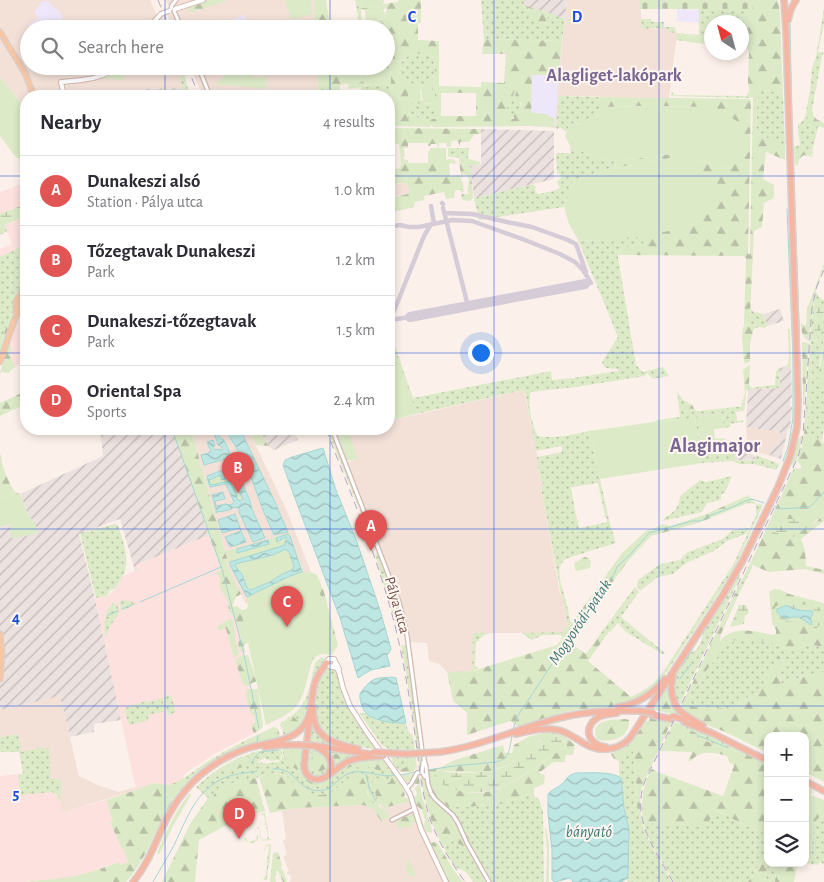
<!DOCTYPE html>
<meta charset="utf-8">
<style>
body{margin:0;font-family:"Alegreya Sans",sans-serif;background:#f2f2f3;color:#2b2b33}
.controls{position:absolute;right:15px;bottom:15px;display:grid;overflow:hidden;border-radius:10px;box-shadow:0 2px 8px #0003}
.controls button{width:45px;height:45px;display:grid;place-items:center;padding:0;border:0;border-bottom:1px solid #e1e1e2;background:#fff;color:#2b2b33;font:25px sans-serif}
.compass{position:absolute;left:704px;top:15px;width:45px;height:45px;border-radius:50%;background:#fff;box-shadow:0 2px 8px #0003;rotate:324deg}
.you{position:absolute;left:480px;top:352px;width:18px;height:18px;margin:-12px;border:4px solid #fff;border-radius:50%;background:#1a73e8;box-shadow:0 0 0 8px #1a73e833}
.badge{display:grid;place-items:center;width:32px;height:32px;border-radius:50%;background:#e15554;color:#fff;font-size:16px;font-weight:700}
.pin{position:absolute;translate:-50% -41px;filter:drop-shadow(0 1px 2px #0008)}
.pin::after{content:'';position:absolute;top:26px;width:18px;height:15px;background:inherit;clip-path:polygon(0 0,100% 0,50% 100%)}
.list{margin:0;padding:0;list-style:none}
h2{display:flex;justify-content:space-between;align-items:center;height:65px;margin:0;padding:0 20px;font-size:21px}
h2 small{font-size:16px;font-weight:400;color:#7c7c81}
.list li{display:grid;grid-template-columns:32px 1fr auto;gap:15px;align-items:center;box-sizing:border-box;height:70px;padding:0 20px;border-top:1px solid #e1e1e2}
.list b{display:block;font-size:19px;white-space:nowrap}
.list p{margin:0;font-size:16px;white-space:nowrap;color:#7c7c81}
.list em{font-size:16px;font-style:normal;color:#7c7c81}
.icon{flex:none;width:28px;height:28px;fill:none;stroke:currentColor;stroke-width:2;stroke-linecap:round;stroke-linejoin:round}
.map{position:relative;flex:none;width:824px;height:882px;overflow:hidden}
.search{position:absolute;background:#fff;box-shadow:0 2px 8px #0003;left:20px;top:20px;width:375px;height:55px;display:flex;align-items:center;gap:12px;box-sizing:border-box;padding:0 18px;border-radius:28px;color:#7c7c81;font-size:19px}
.panel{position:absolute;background:#fff;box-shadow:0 2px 8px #0003;left:20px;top:90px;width:375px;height:345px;border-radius:20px}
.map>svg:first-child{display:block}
</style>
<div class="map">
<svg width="824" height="882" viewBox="0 0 824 882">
<defs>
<pattern id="industrial-furrows" width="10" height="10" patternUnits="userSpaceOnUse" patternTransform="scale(1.25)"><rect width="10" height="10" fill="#ebe2df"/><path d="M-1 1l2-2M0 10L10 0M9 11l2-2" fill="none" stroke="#c3bab7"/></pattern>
<pattern id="grass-dots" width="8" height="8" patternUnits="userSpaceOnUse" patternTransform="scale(1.25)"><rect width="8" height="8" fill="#ddeac8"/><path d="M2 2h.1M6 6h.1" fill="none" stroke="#b8c0a5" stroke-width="1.8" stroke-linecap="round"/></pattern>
<pattern id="forest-firs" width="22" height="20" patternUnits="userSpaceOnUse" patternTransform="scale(1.25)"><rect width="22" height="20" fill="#ddeac8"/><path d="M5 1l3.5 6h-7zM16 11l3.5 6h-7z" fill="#b8c0a5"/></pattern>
<pattern id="wetland-marsh" width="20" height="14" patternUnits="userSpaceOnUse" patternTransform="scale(1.25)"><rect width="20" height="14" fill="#ddeac8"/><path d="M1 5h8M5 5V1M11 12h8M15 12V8" fill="none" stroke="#b8c0a5"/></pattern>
<pattern id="cemetery-stones" width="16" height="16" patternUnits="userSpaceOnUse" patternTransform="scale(1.25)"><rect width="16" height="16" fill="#ddeac8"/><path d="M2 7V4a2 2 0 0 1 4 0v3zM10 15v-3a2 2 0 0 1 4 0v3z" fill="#b8c0a5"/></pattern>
<pattern id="water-waves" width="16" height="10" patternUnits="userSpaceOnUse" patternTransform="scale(1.25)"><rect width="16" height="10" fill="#bee6e3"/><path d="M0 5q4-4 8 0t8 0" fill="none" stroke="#9fbdba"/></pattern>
</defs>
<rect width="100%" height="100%" fill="#fcf1ea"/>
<!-- residential -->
<path fill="#f3e1d8" d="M0,0H150L158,18L154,25L162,16L167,29H29V66H176L183,88L146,89L144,96H34L17,58L0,30Z
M165,0H314L315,29H173L166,11L169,9L170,7Z
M567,0H640L642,30L646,28L656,29L660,27L666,28L668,31L677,34L669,98L559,96L556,128L531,126L559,75Z
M0,33L17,60L33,96H26V109L0,77Z
M190,66H317L318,96H203L195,78Z
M403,183L407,184L410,192L408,195H399L393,197L389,186Z
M524,390L540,469L538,470L540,480H543V487L541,488L560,594L562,595L568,627L564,631L560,633H474L472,671L447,672L439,664L429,661L427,643L408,642L405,635L397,602L381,559L378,553L375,554L377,552L373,540L371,539L358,506L360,504L344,463L355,460L347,432L357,429H389V421Z
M746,427L780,432L778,445L770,456L760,453L755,450L750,445L747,439Z
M191,429H248L287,511L311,572L272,593L246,604L228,569L227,558Z
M60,695L79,776L100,786L119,792L135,787L136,790L61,813V779L51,780L44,747L22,753L17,734L0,737V710Z
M414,798L424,826L449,882H290L291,880L290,875L287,874V872L289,871L283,856L287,855L283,840L286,839L282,811L298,808L363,805L370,806L375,810L382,809L379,803L383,804L387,807L408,802L409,799Z"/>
<!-- commercial -->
<path fill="#fce1de" d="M26,182V204L0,214V192Z
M26,216V244L0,257V249L12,244L4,225Z
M26,301V361L15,367L10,355L11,347L9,345L13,335L9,334L14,318L25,306Z
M209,535L220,567L231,607L235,609L259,731L216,753L183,775L184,778L170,785L152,783L136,790L95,599L108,596L111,592L115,590L123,576L137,570L136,565Z
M18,774L20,794L52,792L57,795L61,803V813L106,800L113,821L110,822L124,849L128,862L120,866L118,862L86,874L68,878L25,882H0V776Z"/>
<!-- industrial -->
<path fill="url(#industrial-furrows)" d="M525,0H567L565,19L523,5Z
M183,88L186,96H144L145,89Z
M481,129L554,131V179L474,198L470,166L481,164Z
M780,309L784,321L767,326L763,314Z
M791,366L792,398H791L790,406L792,407L790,428L788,429L781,459L759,453L755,451L752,448L750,445L755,450L760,453L770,456L771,454H769L768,451H766V448L770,447L771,450V445H778L780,432L746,427L748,389L780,388L779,368Z
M100,429H172L209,535L136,565L138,570L135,571L120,519L79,534L95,599L121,720L94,724V732L70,737L60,696L0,710V527L34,522L29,517L20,494L103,456Z
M259,429H298L300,433L296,435L298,440L274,450L268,446Z
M748,451L755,457V459L735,461V452Z"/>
<!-- education -->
<path fill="#eee6f9" d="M42,1H47L58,10L63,18L52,23L51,22L48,23L41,28L40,27V29H31L28,25L38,18L35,13V10L42,2Z
M677,9L700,10V23L677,21Z
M245,15L249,29H230L228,21Z
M532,75H559L555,127L531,126Z"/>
<!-- grass -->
<path fill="url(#grass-dots)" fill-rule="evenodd" d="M355,0H360L362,10H361L362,22H365L366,24L375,22L373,21L382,20L380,21L387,25V36H386V29H360Z
M481,0H525L523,6L531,9L545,25L549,13L565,19L562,41L484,39Z
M746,0C747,10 749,25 742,33V22H712L711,38L677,34L668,31L666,28C661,28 646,28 642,30L641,19H651L652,22H664V27H675L676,33L699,35V3Z
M824,8V23L818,52L824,53V54L822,56L812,110C812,116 816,119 821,122V126L818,127L812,152L813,155L809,149L806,152L803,148L794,149L795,146L800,145L798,133V125L804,119L806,113L810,90L812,68L816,57Z
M386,41H392L388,45L390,47L392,119H389V96H361L360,66H386Z
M414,54C417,54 422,53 426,54C441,57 436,85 421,85C416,86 410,84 405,82C399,69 396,59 414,54Z
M177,66H182L190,96H186L182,86Z
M758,88L783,94L785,147L778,148L767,138L756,132Z
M515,89H517L521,108L515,119L505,117L503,115L512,100Z
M672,92L674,95L746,96L750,98L671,96Z
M559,96L598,97L604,107C593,112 590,122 577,125L576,122L569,126L566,132L560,127L558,129L556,128Z
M408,103L434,104V116L436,119L429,122C424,119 418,118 412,116L411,119H408V115L410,113V109L408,106Z
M570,146L598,159L613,160L616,168L573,180L564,207L479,220L474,198L534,184V186H536L535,191L538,194L553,191L560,188L557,182L561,177L560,174H557L556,153H571Z
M448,148H469L468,158L450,157L448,156Z
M640,234L637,237L646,243L625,248L619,251L618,257L636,365L643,372L663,367L669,376L653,379L647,373L645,376L576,387L531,392C527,402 532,427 538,436C554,439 572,435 589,431L600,479L610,524L616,543L568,558C552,565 563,589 566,601C568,609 569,617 571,624L568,627L562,595L561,594L541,488L543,487L542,483H543V481H540L537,457L562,452V446L536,451L526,397L524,390L416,414L389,333V329L413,398L551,371L552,380L573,378L618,371V369L605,368L602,362L618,337L578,240L605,241ZM597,483L598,484L605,515L604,517H606L607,522L579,528L578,522L580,521L577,520L571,488L573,487Z
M26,244V271L16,308H14L0,343V257Z
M816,292L820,298L824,300V340C820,352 817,379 824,390V427L822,441L806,431L811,400L812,347L810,345L813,308ZM817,306H824C823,318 823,331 816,341L813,342Z
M751,309L754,312L763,314L767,326L765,328L758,327L753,330L754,327L749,325L744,326V324L746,323L749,316L750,317Z
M788,329H790L791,366L779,368L780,388L748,389L749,385L752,388C760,387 767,385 775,385L776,371L779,368L786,366L788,364L789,357Z
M677,391L683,400L689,403H687L690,414L693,410V406L696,411H698L745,406L744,411L736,412L737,421L744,420L743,422L730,424L731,427L723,428L722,413L698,417L700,437L715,439L725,438L726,447H728L729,452H735V461L754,460L755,459L756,455L779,464L776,470L754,464H739L733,461L702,463L695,418L654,422L657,420L680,417Z
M327,429H332L360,505L358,506Z
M732,476L725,492L721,495V500L707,503L702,512L663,521L664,518C673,514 680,506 680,496L700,480L706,482Z
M756,504L763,505L736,564L722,588L670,667L667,666L672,658L733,565L756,515Z
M114,524L118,525C123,541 130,558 124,574C122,579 118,584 115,589L110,590L107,596L96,598L80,533Z
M749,528L746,534L727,541L714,551L686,563L673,574L658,577L640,591L637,586L638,580L660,564L680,560L686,553L722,539L733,530Z
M378,553C390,579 399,606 405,635L399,636L375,554Z
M750,564L752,565V568L739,594L735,593Z
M739,575H741L679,706C671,687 669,680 682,663C685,660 687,656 690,653C691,652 694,651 696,650C700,646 703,637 703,632L724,601Z
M635,587L639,592L621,617L665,653L664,655L626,632L618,623C611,631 611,633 600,634Z
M121,600L129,601L136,604L122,611L120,604Z
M113,603L117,604L119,612C115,622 109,623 107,636H105C104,625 104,611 113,603Z
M562,632L564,637L561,639L562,637L561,635H543L532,640L530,639L522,633Z
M473,633H491L484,635L476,643L475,666L478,668L472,671Z
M737,639C747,639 759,639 769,642C787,647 789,655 807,644L824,647V672L798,678L781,684L780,675L784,663L779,655L761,689L730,709L695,707L686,705L691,690L689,689L692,684L694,685L700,683L708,668L720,654V651Z
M401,645H406L423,759L422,771H420L411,701Z
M322,657L326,659V660L319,673L307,719L283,738V732L280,725C284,720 291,717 296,712C309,700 311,680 315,663L318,660ZM309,700L307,719L283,735L285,732L283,730L280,724L283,721H298L289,725L286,729L288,731C305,720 303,717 309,700Z
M327,668H329L337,670L344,695L380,750L337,743L320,731L316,723L314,709L318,686L321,678Z
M171,695L176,712L168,715L163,697Z
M162,698L165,711L150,715H149L148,716L149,720L130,725L128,723L125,710V708L146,701V703Z
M312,713L314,724L335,745L308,740Z
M359,713H366L381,720L406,723L408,731L413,736L416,760L411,762L408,761L409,766L399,770C392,764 391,757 389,749L382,745Z
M682,724L704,732L760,760L729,748L726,749L696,737L697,734L687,729Z
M18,734L22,752L44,747L45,749L49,748L51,779H61V803L57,795L52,792L20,795L18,774H23L19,752H0V737Z
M246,740L248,743L246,744L203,771L179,792L176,790L188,782L184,778L211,759Z
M281,747L282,753L280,760L270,761V760L265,759V758L256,763L262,762L263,764C277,761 284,766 283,747H305V773L319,780L338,768L359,758H386L398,776L390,782L387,783L385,781L375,780L370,785C372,791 376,793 379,799L375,804L376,805H374L368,795V789L366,785L364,780L344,782L333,792L322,795H314L305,793L286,776L275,773L269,774H267L256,778L230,784L229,786L213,797L208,798L196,787C222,763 246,751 281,747ZM247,757L240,768L224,766L236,759L239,761Z
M307,747L320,750L331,768L325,777H312L306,771Z
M327,748L367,755L331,772L325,751Z
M633,749L636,774L637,805L640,819H641C647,842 661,862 672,882H628L626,879L628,875L629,829L624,808L621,779L619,776V761Z
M534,793L535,797L539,799L543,811L544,882H490L477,859L456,818L435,798L437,797L466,807L500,804Z
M715,810L753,829L768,834V852L748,882H674C663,862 648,843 643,821L656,824H681L684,825Z
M265,813L269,839H271V840L262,841L259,835L260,834L259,829H257L259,827L261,838L263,840L267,839L268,837L266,825H264C267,820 264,819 264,815L262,816V814L254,816L252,818L256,835L258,836L257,841C252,843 247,844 244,839L246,837L247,841L249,842L255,840L257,838L252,818L250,817L246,818L245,819L246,827H248L247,828L244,819L236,821L241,818Z
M820,816L824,817V865L820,861L819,865L805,863V844L807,845L813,842V825Z
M451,840L467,848L486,882H473L466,872L455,867L444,848L447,842Z
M270,844L271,846L269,867H268L267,880H263C266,876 268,865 266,861H267L269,846H266L265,851L264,850L266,845Z
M768,863H777L775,882H765Z"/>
<!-- forest -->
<path fill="url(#forest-firs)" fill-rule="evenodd" d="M206,0H228L190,13L187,7Z
M314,0H326L331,29H315Z
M398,0H421V23H418V40L439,41V86L481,87V82L504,83L506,54H482L484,39L562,41L559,75H532L531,126L434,127L431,125L430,127L389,126V119H392L390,47L388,45L391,42L386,41L387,25L385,23H380V21L384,19L387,8H385L383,11L370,13L367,19L369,21H373L375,22V24L372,26L366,24L365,10H362L361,8L383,6L384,4L398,2ZM414,54C417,54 422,53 426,54C441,57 436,84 421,85C416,86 410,84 406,82C399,69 396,59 414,54ZM515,89H517L514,100L515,103L521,102V108H519L514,112V119H511L509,115H506L505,117L503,115L512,100ZM408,90H435L434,100L408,99ZM441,93H476V116H441ZM408,103L434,104V116L436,119H432L429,122C424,119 418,118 411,116V119H408V116L410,113V109L408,106Z
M746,0H778L780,15L783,94L758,88L756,132L767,138L777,139L778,148L785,147V160L766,152L763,179L774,185V198L764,203L762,227L754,231L750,317H749L747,321L744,324L746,258L744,256L619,255V251L625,248L645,243L637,237L640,234L689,228L701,211L671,158L616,168L613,160L620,161L670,154L726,168C745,153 744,155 742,131L703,107L650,106L604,107L598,97L749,99L751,100L748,254H750L753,98L746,96L749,92L748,80L749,52L747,48L742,47V33C749,25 747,10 746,0Z
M523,5L549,13L545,25L528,20L531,9L523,6Z
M677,34L711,38V45L676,40Z
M317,66H340L341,68L358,66L360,67L361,87L349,89L348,84L340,85V91L330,92V96H318Z
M811,105L812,107V113L816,119L824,123V128L819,126H813L812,123H809L806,113L807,106Z
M389,128L477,129L481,130V134H475L469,142H460V146L458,142L455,140L451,142V147H447L446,143H439V147H437V144H431L430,146H428V143H408V148H404L405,155L403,159L408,160V163H428V151H430V160H446L448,159L454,160L457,162L455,164L452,163L449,164L450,175V176L459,175L463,183L464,191L462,193L461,190H455L454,198L446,199L444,192L424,196V200L414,202L415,207L389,213V188L393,197C399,195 407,196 410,192L407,184C402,182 394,183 390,187L389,186V161L393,162L394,167L397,169L400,168C402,160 400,153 399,144H395L394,138L389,137Z
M803,148L806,151L809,149L813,157L804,155L799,159L798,166L795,164L794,149Z
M459,158H466L480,162V164L470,166L473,195V198L470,201L463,200L461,197L462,194H469L467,190C469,184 470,180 467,175L463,174L462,178H461Z
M824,263V267L814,296L809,341C802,338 801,330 801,323L806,326L807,309Z
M14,308H16L15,313L0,360V343Z
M749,325L754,327L750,344V361L746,364L744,362L742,337L743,327Z
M824,340V390L817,377C823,366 820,352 824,340Z
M802,342L808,343L809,344L804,405L803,402Z
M9,345L11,347L10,355L15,367L8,373L1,372L0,375V372Z
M810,345L812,347L811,400L806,430L824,443V509L801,519H786L772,532L779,533L776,542L816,522L824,514V521L801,539L805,550L806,566L824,570V574L805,569L769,572L750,564L794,468L798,469L801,468V466L797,461L802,446L804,434Z
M750,364L749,385L748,389L746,390L745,406H741L745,393L743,370Z
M26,391V404L0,416V403Z
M682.5 409a5.5 5.5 0 1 1 11 0a5.5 5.5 0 1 1-11 0Z
M172,429H191L227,558L228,569L241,594L236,597L232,607L237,606L239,608L244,611L247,609L248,604L272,593L311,572L317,575L324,592L338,645L332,655C329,655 327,654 324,654C313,654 311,665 309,673L296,666L247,643L244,645L245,652H242C238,647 238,647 239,641L241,640C239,629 237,619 229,612C228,609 229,606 228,603C226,594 217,590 220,578L216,572L219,570L221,571L220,567Z
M248,429H259L268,446L256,445Z
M714,429L715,439L700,437L699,431Z
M801,436H802C801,447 798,456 794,466L791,465L798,439Z
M0,455H1C2,468 8,481 15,492L20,494L0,498Z
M749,495L756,504L748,503L698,523L651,536L628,561L569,642L586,654L600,634L608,633L588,661L631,697C651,687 655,683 667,666L670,667C656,687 644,700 619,706C606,709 591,708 577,710C557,713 537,721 518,727L511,721L467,735V713L453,701L447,672L472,671L557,645L564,637L562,632L564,631L563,628L568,627L572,623L622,553L647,530L653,529L663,524L670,526L704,515Z
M585,557L588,558L591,561L590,568L577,571L575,570L574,563Z
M776,589L781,590L789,594L824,603V647L807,644C789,655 787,647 769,642C760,639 747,640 737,639L720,651V654L708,668L700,683L694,685L692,684L735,593L739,594L721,634L720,641C733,625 755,631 773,635L776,634V630L772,623L769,591Z
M229,619H232C237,630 233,642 239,652L238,655L234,658L226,629L225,628L218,631L217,628C220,623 225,623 229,619Z
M779,654L784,663L780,675L781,684L798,678L824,672V782L805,772V736H768V752C756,748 746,742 736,737C717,728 697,721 677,715L689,689L691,690L687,705L695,707L730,709L761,689Z
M248,655L257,681L252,683L248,686L243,685L235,660L241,656Z
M671,678L677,709L675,715L652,709Z
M248,689H258L263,726L262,728L254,733L251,726L255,722L254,715L251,714L245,694Z
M312,691L307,719L302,726L288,736L283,735V733L285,732L280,724L293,716L298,721V722H300L301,719L295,715L301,709L304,710L303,715L305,714L306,711L304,709L306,707L309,699V693Z
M650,718L671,723L642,786L640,796L641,819H640L637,805L636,774L633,750L619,761L614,759L611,754L632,741L646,721H649Z
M625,719L629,720C631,737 610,744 597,739C589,719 611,720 625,719Z
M674,722L682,724L687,729L698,734L696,737L726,749L728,747L729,748L752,756L768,764V834L753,829L715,810L707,825L696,827L681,824H656L643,821C640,803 643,786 651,770L653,769L655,771L718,794L723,796L734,766L729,762L727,756C714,752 700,750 691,761H688L692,752L660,751Z
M274,727L278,729L281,739L236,751V747L243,746L244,744L247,743L246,740Z
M543,733C559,732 563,735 575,745L573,755H566L565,762H554L540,772V773L545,776L544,784L534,788V793L500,804L466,807H448L437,797L435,798C431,789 426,779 429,770L441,767L455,760L503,745L505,753H512L514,745L528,737ZM557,738L565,741L567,746C534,765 499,804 457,790C448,787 441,784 434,777L439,770L441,771L476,772L492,771L511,764L541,740Z
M295,751L300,752L301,757L299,759L300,767L297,770L293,767L294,765L284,763L283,761L288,754Z
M312,752C322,752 327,755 329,765C322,775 312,773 310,761L313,755Z
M330,753L345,755L346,759L337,764H333V758Z
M247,757L250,758L248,765L240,768L227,770L224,766L236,759L239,761Z
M373,758L375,759L374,762L377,764L384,760H386L390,765L386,769L388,770L387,771L378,770L368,767V769L365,771L360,770L358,767H348L344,771V770C337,773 333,779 327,783C315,789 305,782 299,772L303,773L311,780L342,769L341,767L351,761Z
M409,760L411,762L416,760L417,769H415L413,772H400L399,770L409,766L408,761Z
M421,772L423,773L432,798L451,817L458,826L467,848L451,840L447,842L444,848C431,825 423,798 421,772Z
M275,773L286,776L305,793L314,795H322L333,792L348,779L354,776L362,777L369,789L367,792L368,795L370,797V799L375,805L379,799L375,796L376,794L373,792L370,785L374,781V778L384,779L385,781L387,783L390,782L392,777C404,774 401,788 405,794L404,797L409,799L408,800L409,802L387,807V809H385L383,804H379V806L388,813L389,817L381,821C376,813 373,807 363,805L298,808L270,813L259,777L267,774H269Z
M418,773L422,796L432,830V833L427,832L424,826L425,820L422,810L416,805L414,798L417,794L415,788L419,784H415L411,780L407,782L402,775L414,774L413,776Z
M184,778L188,782L177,790L179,792C157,820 150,856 126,882H25L68,878L86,874L119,862L120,865L128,862L124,850L122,849L110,822L113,821L106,800L136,790L152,783L170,785Z
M256,778L265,811L239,818L199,840L195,882H162L190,824L208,798L213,797C216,790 223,787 229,786L230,784Z
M805,786L811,789L813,792L810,795L824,800V817L820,816L813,825V842L807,845L805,844Z
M412,814L414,815L417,823H415L414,822L411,823L412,825L407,828L406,826L399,829L395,821Z
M546,828L549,844V882H546L547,851L545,829Z
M435,842H437L453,869L463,882H449L431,843Z
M278,852L282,865L281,868L284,872L287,882H283L278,871H276V873L277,874L275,877L276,882H270L273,853Z
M768,852V863L765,882H748Z
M777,863H797L796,873L794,882H775Z"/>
<!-- wetland -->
<path fill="url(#wetland-marsh)" d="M26,204V216L4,225L7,231L0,235V214Z
M819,304L824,306C823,317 824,337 813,342L817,306Z
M824,509V514L796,536L776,542L779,533L771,532L779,524L780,521L786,519H801Z
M789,602L819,607L822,612V623L816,629C809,627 802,623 796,622C783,619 782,623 774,612L775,607L780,604Z
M739,605H746L749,613L745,616L744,624L730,627Z
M549,736C557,737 564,739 567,746C530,767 500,804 453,789C445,786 436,783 433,773L437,770C456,775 493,774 511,764C515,761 519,757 523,754C531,747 540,741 549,736Z"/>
<!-- cemetery -->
<path fill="url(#cemetery-stones)" d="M640,0H752V9H640Z"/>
<!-- green -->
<path fill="#ddeac8" d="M285,0H311L312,15L291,19Z
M360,0H384L383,6L361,8Z
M383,11L385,13L384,19L369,22L367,19L368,13Z
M117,66H122L124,80L99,78Z
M390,68V86H372L373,69Z
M253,69V78L267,76L265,89L232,85H215L224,76Z
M364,71H372V87H365Z
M0,77L26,109V164L14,155L0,136Z
M377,89L379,90V96H364V92L365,90Z
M380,89H390L391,110H389V96H380Z
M408,90H420L421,97L420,100L408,99Z
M421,90H435V100H424L422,98Z
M650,106L703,107L714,109L737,121L742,131L744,148L741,156L737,162L726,168L670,154L620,161L598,159L570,146L565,136L569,126L576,122L577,125L581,124L582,120L589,119L593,113L604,107Z
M531,112L535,113L547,114L548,116L554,118L555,127L531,126Z
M430,148H446V160H430Z
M671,158L712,178V216L701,211L689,228L605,241L578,240L569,224L564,207L573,180L616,168Z
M389,333L416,412V414L389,421Z
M722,413L723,428L699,431L697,417Z
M695,418L702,463L600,479L589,431L654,422Z
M335,429H357L348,431L358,459L347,461Z
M222,473H234L245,500L237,501L229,482L208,486L206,478Z
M20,494L29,517L34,522L39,533L12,539L9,525L0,527V498Z
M289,533L304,572L314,575L336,643L331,651L313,655C308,671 306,699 293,710C285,716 275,720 266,725L241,611L250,607L246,596L229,565L226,551Z
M190,793L191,795L173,826L160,853L158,855L157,853C166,832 175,811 190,793Z
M408,858L416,876H411C403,872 407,865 408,858Z
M100,869L105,882H25C53,879 73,879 100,869Z"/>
<!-- water -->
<path fill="url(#water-waves)" stroke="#a5d7d4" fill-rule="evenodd" d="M225,429H240L275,502L288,532L274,535L263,510L246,464Z
M218,431L217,433L221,439H223L226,444L250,501L252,509L265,538L253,542L239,512V508H237L233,507L232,509L220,512L219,511L216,513V510L212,495L223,492L225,499L215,501L216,506L226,504L229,505L232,504L234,502L226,484L210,487L207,476L225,469L228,472L230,471L227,460L225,459L204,465L201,455L211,452L207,442L213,440L215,446L213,447L215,450L220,449L221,451L222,450V447L218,445L214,432ZM221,475V480L226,479V477L228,475L231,476L243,499L240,501L237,499V496L230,481L211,485L209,480Z
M323,448L336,490L357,542L380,610L391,649L389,653L387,655L390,666L371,670L358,678L340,618L293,493L283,465L285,460L292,457Z
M235,514L240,528L222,533L218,520Z
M241,531L246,542L230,547L225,537Z
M288,534L290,536L302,572L290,576L247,597L230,565V562L285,545V541L287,539L286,537L277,542L276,538ZM285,549L289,552L294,566L292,570L282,574L270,582L250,590L247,588L242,574L235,566L236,564C252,559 271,558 285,549Z
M268,540L269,544L237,553V549Z
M785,606H789L797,610L812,611L813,614L810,618L812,622L811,625C808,623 804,620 800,618C791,614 786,624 777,612V609Z
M392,677L396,678L406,723C393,723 379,722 368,715C363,711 359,700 360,694C361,691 370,681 373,680C378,677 386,678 392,677Z
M576,773C587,773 613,771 621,778L624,808L629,829L628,875L626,879L622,882H573L570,878L555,882L552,880V850L548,814V794C552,789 558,788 562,784C568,778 566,776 576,773Z"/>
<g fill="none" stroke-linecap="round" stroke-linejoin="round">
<!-- stream -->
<path stroke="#a5d7d4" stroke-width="1" d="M169,20L173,29
M790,21L792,131L799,322L801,406L800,424
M824,352V359
M172,429L222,569L244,654L259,728
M783,461L788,447L793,418V356L787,209
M774,506L780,509L810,507L824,492
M240,528L241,531
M140,602L221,567
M122,609L134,604
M108,615L118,611
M682,666L738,575L745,563C765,520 790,478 799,431
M683,675L691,664
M680,679L682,676
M513,730L517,717L572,634L584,619V616L592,608L595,601L614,575L617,567L629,556L649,533L692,521H701L709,516L730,508L748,500L752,499L764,503
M697,735L726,747
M257,741L258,736
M256,756L260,752L278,750
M252,762L256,756
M273,769C294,767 296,786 313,790C333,794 335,778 350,773C365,768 381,779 396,775
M428,770L454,766L497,762C511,757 509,749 512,736
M366,774L370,790L376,801
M401,775L416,772
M153,882C159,871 166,860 172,849C185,824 193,794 220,780C231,774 245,773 257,771"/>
<!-- taxiway -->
<path stroke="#d6ccd8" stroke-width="4.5" d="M442,203L443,204
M431,206L434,223
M443,208L468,306
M444,213L472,214L507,222L532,227L568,240L576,244L586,272
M389,227L400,225L409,227H419L452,220L472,221L525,240L560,254L575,262L583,270L591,283
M390,320L410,317
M390,321L424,236L431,224"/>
<!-- runway -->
<path stroke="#d6ccd8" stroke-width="10" d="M410,317L585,284"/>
<defs>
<path id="tertiary" d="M171,9L172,5L176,0
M174,11L182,29
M198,66L210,96
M332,429L399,602L407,635L422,750L426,767L428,784L431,793L435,799L453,815L458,823L467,843L489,882
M423,762L422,772L425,777
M407,788L411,784L417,773L422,772
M392,820L414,809"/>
<path id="secondary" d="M175,9L203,0
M147,29L161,14
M64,96L61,82C80,80 103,80 117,66
M335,663L334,666L331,667L328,665L327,662L329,659H334L339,669
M332,667L337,668L339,672L343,688L350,706L366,731L404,784L410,794L421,829L446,882"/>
<path id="primary" d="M0,32L25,73L34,96
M16,312V301L20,296L26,280
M0,362L14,321L19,309L23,304V295L25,285
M0,634L2,654L0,679"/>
<path id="trunk" d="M788,20L791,9L796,0
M673,675C670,686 671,696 676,706
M313,707C311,737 333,744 358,749
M618,707C638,704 653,694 665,679
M652,715L671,719
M310,716L304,765C304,770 306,775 311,778C325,785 337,765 349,761C360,756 372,757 384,756
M688,717L703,726
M684,722L712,733L768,761
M516,734C530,731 543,727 558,730C568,732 576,739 585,744C599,752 616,751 628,740C633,735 637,727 641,721L723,595L743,560L778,487L790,457L797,427L798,401L786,30L784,0
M311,745L369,754
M265,747L280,745H302
M316,747C328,752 335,762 329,773
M606,747C589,745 582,729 597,718C603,714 610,714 617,713
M440,752C482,746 521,727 563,717C588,711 614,710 640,711
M805,781L824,791
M133,882C149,863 156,840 167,818C177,799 190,782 208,769C220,760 233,753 248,748C264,743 289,742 301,729C312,718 311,701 314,686C316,677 321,670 327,663"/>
</defs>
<!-- tertiary casing -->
<use href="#tertiary" stroke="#d0b9b2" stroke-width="5.5"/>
<!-- secondary casing -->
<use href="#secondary" stroke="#d3b8af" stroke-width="6"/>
<!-- primary casing -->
<use href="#primary" stroke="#d9cfcd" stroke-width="7"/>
<!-- trunk casing -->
<use href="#trunk" stroke="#d9cfcd" stroke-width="8"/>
<!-- tertiary -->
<use href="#tertiary" stroke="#fff" stroke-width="3"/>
<!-- secondary -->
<use href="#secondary" stroke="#fff" stroke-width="4"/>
<!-- primary -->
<use href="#primary" stroke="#f7c7a5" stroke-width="4.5"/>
<!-- trunk -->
<use href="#trunk" stroke="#f5b7a4" stroke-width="5"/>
<!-- rail -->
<path stroke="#b1a7c6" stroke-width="1" stroke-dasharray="8 5" stroke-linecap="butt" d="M158,0L170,29
M187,66L199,96
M326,429C350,492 377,555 394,622C404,661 410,701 416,741C419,767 422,794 430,819C438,842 451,862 465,882
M673,882C657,853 633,823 643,787C644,782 647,777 649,773L798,457L801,446L803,435L812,308L817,286L824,270"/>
<defs>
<path id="secondary-bridge" d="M161,14L169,11"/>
<path id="trunk-bridge" d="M676,706L680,711L688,717
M640,711L654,713
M672,716L685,720
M302,745L311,746
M373,752L406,754L440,752"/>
</defs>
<!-- secondary-bridge casing -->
<use href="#secondary-bridge" stroke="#d3b8af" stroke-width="6" stroke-linecap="butt"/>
<!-- trunk-bridge casing -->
<use href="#trunk-bridge" stroke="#d9cfcd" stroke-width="8" stroke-linecap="butt"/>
<!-- secondary-bridge -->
<use href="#secondary-bridge" stroke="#fff" stroke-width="4"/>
<!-- trunk-bridge -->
<use href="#trunk-bridge" stroke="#f5b7a4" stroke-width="5"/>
</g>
<!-- grid -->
<path fill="none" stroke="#1d4ed8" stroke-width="1" stroke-opacity="0.55" d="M165,0V29M330,0V29M494,0V882M659,0V882M165,66V96M330,66V96M0,176H26M389,176H824M0,353H26M389,353H824M165,429V882M330,429V882M0,529H824M0,706H824"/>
<g text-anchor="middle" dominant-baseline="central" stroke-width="4" stroke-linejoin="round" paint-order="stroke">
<!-- street labels -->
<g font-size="15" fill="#76534d" stroke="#fef6f0">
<text transform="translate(397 605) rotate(74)">Pálya utca</text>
</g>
<!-- water labels -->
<g font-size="16" font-style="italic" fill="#417b78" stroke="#fef6f0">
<text transform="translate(580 622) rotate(-56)">Mogyoródi-patak</text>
<text x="589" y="832">bányató</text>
</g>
<!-- quarter labels -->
<g font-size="18" font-weight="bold" fill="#7a6692" stroke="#fef6f0">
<text x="614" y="76">Alagliget-lakópark</text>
</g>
<!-- district labels -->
<g font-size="20" font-weight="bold" fill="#7a6692" stroke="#fef6f0">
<text x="715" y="446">Alagimajor</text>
</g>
</g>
<g font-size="16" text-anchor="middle" font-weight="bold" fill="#1d4ed8" stroke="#fef6f0" stroke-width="4" stroke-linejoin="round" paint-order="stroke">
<text x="412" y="22">C</text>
<text x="577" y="22">D</text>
<text x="16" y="623">4</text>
<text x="16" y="799">5</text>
</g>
</svg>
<div class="controls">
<button>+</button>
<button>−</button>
<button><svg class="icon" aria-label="layers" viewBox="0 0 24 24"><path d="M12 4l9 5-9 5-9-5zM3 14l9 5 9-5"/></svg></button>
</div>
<svg class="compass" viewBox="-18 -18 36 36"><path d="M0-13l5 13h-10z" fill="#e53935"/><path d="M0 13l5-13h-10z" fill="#7c7c81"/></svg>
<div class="you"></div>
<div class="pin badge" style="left:371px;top:551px">A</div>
<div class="pin badge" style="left:238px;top:493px">B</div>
<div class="pin badge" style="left:287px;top:627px">C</div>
<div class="pin badge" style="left:239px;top:839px">D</div>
<div class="search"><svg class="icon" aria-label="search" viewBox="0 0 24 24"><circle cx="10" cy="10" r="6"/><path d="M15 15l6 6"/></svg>Search here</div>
<section class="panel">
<h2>Nearby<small>4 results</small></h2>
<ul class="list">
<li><span class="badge">A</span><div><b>Dunakeszi alsó</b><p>Station · Pálya utca</p></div><em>1.0 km</em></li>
<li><span class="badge">B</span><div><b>Tőzegtavak Dunakeszi</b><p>Park</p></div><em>1.2 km</em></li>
<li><span class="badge">C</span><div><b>Dunakeszi-tőzegtavak</b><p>Park</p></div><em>1.5 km</em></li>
<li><span class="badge">D</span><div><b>Oriental Spa</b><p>Sports</p></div><em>2.4 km</em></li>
</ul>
</section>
</div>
